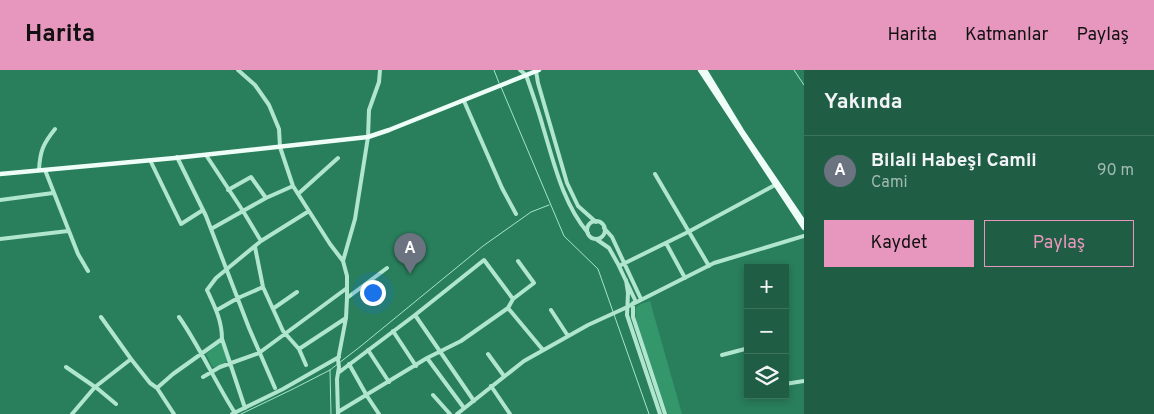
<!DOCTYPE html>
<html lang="tr">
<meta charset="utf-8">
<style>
body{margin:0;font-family:Overpass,sans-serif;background:#2c674f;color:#f1f3f6}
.controls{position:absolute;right:15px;bottom:15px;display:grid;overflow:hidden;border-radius:0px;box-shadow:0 2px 8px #0003}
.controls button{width:45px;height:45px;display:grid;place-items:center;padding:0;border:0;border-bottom:1px solid #3c735d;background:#1f5e44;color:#f1f3f6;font:25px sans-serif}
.you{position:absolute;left:372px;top:222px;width:18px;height:18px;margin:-12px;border:4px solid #fff;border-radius:50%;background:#1a73e8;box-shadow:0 0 0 8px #1a73e833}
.badge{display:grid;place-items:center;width:32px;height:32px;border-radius:50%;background:#e797bd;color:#fff;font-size:16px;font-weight:700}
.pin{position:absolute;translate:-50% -41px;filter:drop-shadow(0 1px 2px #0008)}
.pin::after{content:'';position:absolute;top:26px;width:18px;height:15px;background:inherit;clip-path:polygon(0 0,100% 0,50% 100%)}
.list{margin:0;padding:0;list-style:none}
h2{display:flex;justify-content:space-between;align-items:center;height:65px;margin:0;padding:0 20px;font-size:21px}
h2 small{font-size:16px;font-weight:400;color:#a1bab2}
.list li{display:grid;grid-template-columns:32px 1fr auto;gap:15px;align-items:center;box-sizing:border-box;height:70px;padding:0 20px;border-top:1px solid #3c735d}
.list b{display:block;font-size:19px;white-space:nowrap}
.list p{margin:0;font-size:16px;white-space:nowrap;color:#a1bab2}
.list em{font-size:16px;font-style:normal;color:#a1bab2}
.actions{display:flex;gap:10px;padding:15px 20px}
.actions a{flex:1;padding:11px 0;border:1px solid #e797bd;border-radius:0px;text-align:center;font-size:18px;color:#e797bd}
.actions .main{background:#e797bd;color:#111}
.icon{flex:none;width:28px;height:28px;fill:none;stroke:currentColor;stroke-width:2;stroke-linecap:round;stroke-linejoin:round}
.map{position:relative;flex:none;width:804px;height:344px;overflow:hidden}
header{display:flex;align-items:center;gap:30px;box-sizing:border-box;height:70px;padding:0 25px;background:#e797bd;color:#111}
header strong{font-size:24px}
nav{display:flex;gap:28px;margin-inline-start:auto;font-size:18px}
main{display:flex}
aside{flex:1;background:#1f5e44}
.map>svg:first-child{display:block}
</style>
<header>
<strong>Harita</strong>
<nav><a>Harita</a><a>Katmanlar</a><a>Paylaş</a></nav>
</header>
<main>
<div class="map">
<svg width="804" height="344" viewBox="0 0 804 344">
<rect width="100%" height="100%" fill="#297e5b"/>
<!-- green -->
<path fill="#34966b" d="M650,231L682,344H668C662,328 631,250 636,238C639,234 646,232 650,231Z
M220,273L222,274L228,291L215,298L212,296L206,284Z"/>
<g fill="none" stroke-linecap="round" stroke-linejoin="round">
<!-- stream -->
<path stroke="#a4e5c8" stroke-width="1" d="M494,0L499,13
M794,0L804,15
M501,17L564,166L598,199L649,344
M330,300L331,344
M241,344L293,319L330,300L361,276L483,176L531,142L549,135"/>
<!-- minor -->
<path stroke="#b0e5ce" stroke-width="4" d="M238,0L255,15L269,35L279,59L280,77L293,116L330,174L343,191L347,206V228L346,248L338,290L339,297L337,309L338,344
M520,0L526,5C532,22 538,39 543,57C554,93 563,134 588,163
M536,1L538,13L567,113L578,136L596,152
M464,31L502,118L516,144
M206,85L243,141L261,171
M177,87L206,146L249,258L275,318
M150,90L181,154L203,140
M39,100C40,81 43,74 55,59
M45,100L78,184L88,201
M655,104L709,196
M228,120L251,107L266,128
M298,124L338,88
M0,130L53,123
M587 160a9 9 0 1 1 18 0a9 9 0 1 1-18 0Z
M604,158L612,167L641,229
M211,159L266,128L293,116
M0,169L68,161
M596,169L609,178L618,194L636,232
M666,173L685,208
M255,177L263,217L283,261L299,279L306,295
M343,191L355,149L368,67L369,40L379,12L380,0
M619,196L688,162L775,115
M626,210L628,223L627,245L660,344
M347,228L387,198
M633,233V247L665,344
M274,238L297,222
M508,238L543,280
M217,240L238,228L263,217
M551,240L568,266
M101,247L131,289L150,313L157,318L174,344
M179,247C200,277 215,312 235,343
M393,261L416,296
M299,279L346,248
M368,280L389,312
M488,284L504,306
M722,285L745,279L748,280
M427,288L464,338
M349,294L367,326L379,344
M66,297L98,319L116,334
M338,303L415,245
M203,307L220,297L259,283L347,218
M785,314L804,311
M491,316L510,344
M157,318L173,304L222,269
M433,325L450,344
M474,331L415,245L484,190L513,229
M245,338L222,269C222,251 215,237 207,220L216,208L261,171L309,141
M338,342L427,288L461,271L508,238L513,229L534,213L518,191
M72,344L95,317L131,289
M232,344L283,319L339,287
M457,344L524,291L588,255L623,239L714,193L804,166"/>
<!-- major -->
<path stroke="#effdf8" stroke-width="4.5" d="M700,0L804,158
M705,0L742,61L804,152
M0,104L175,88L368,67L389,60L539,0"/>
</g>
</svg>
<div class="controls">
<button>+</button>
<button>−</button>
<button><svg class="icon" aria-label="layers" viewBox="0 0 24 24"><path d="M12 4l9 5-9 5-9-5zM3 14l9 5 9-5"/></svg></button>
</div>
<div class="you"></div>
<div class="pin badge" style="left:410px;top:204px;background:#6b7280">A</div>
</div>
<aside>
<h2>Yakında<small></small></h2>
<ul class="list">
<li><span class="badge" style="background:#6b7280">A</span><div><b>Bilali Habeşi Camii</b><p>Cami</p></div><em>90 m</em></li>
</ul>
<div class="actions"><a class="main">Kaydet</a><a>Paylaş</a></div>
</aside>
</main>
